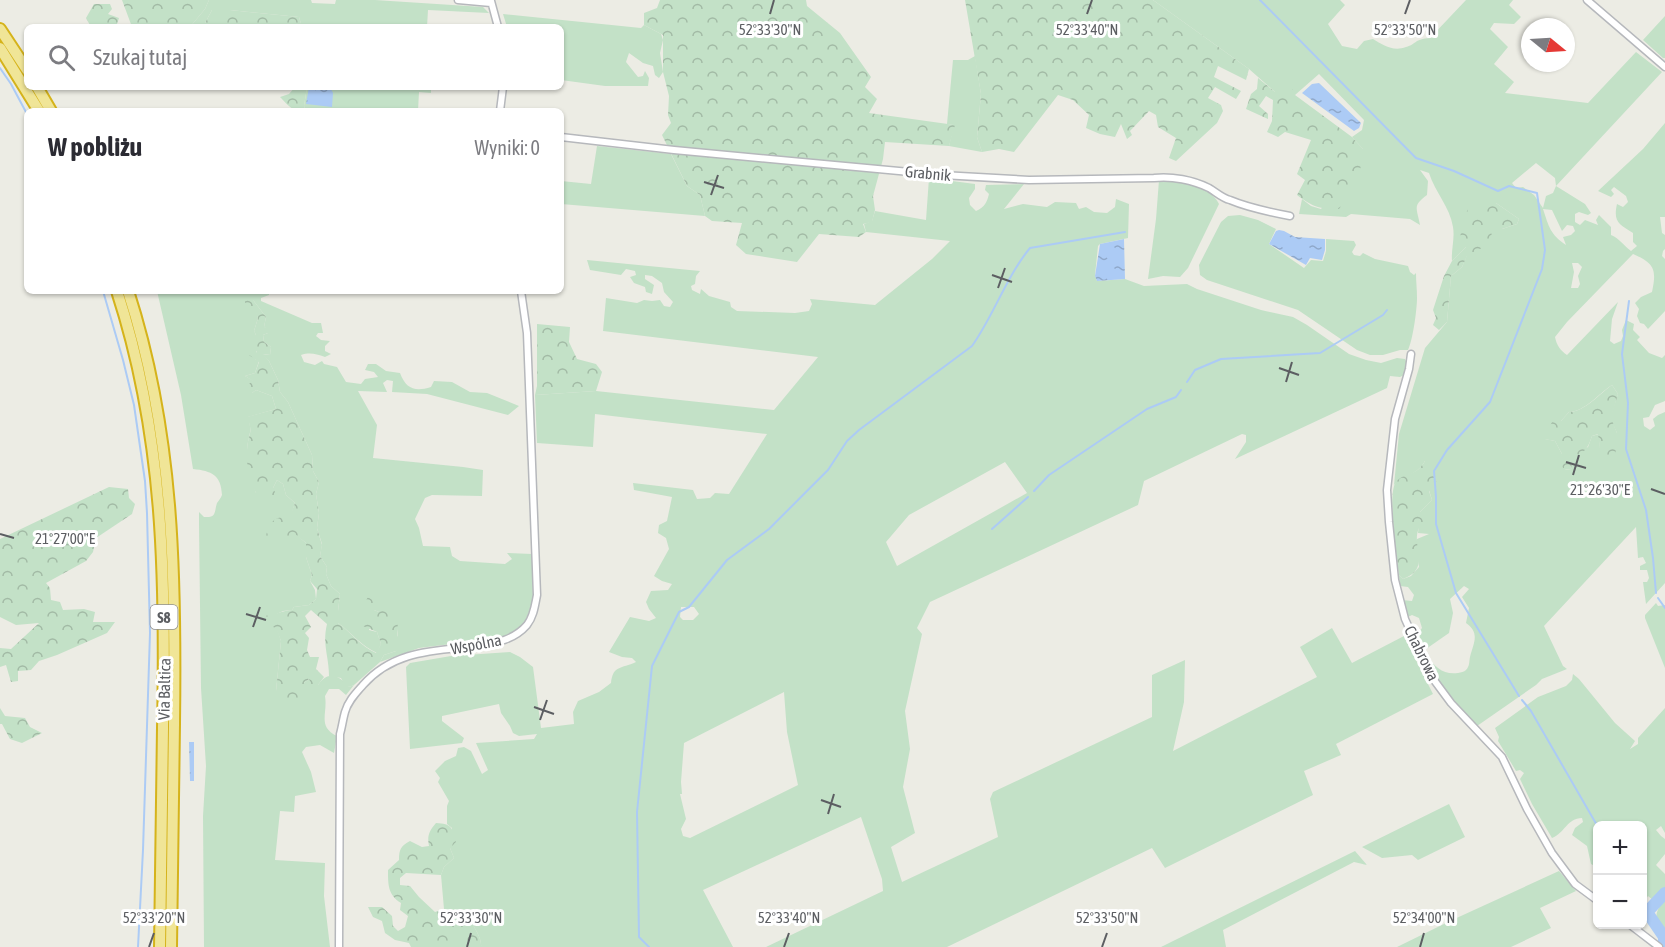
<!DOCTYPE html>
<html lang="pl">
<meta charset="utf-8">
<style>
body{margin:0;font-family:"Asap Condensed",sans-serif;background:#f2f2f3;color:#2b2b33}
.controls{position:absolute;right:18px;bottom:18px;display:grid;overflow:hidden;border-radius:9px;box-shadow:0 2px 4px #0004}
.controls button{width:54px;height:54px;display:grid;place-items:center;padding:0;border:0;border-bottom:2px solid #e1e1e2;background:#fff;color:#2b2b33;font:30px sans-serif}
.compass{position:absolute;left:1521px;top:18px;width:54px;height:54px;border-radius:50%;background:#fff;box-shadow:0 2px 4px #0004;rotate:108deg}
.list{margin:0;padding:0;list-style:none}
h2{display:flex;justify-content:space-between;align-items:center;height:78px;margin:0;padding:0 24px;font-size:26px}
h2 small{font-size:20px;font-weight:400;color:#7c7c81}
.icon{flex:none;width:33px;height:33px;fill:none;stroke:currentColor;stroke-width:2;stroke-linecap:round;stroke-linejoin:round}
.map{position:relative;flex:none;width:1665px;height:947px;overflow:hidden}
.search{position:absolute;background:#fff;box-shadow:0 2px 4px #0004;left:24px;top:24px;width:540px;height:66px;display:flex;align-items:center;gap:15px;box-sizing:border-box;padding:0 21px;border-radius:9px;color:#7c7c81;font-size:22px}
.panel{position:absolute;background:#fff;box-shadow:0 2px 4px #0004;left:24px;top:108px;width:540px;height:186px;border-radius:9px}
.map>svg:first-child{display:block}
</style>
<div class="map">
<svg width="1665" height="947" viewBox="0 0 1665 947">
<defs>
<pattern id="forest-crowns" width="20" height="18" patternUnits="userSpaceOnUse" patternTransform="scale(1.5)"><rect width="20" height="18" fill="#c3e1c7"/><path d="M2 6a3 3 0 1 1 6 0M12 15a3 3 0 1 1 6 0" fill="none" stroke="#a2baa5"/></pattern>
<pattern id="water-ripples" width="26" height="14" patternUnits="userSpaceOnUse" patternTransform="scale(1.5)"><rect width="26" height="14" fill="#accbf5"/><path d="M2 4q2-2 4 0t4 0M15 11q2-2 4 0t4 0" fill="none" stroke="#8fa8ca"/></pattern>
</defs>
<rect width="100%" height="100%" fill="#ecece4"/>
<!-- green -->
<path fill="#c3e1c7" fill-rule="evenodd" d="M209,0H311L312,3L335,4L336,0H375L483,7L489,13L428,10L427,27H302L299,17L230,10H212L205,23V27H190L205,9Z
M1153,0H1340L1345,5L1328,24L1342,46L1357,49L1364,41L1373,39C1383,45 1393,52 1406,47C1417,44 1414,39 1430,38L1466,0H1513L1509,5L1521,17L1514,24L1494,23L1490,29L1508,47L1494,64L1514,82L1505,93L1588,103L1636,52L1662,72L1556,186L1585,204L1591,213L1588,215L1579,212L1575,214V222L1580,225L1585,220L1598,225L1596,220L1599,215L1611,227V235C1620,239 1623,245 1631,251L1637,246L1633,242V233C1619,224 1613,222 1617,204L1623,207L1628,202L1626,196L1614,187L1611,190L1614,194L1611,197L1598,191L1643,149L1665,123V217H1660L1662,233L1665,235V249L1663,251L1662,256L1665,259V311L1648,329L1644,324L1640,323L1637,316L1639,309L1635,303L1641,297L1652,292C1657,269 1654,263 1633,254L1567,322L1555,337C1557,346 1560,350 1567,355L1618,302L1612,319L1610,341L1614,344L1621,341L1623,336L1622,330L1626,320L1634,324L1633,330L1640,337L1637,340L1649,353L1662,358L1665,355V401L1655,405L1649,417L1643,418L1644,426L1650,430L1655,426L1653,419L1658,415L1665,412V583L1646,604L1643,582H1647L1649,578L1647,570H1640V566L1646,563L1643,557L1638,558L1636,527L1544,626L1563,666L1567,669L1542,679L1536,685L1477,726L1440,685L1423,657L1427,656C1435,667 1443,675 1458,673C1461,672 1464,672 1466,670C1470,666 1469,661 1470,657C1474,642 1480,633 1466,623L1469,608L1462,597L1469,589L1464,586L1450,599L1453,613L1449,633L1426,649L1424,653L1412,634L1418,633L1422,628L1419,618L1412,615L1408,617L1402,600L1412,601L1414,595L1408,587L1400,586L1399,575L1403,579L1411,576L1419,567L1416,547L1417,539L1429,534L1418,533L1420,512L1432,500L1429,490L1425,461C1417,476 1404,474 1394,485L1399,434L1425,348L1447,322L1451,276L1462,267L1467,255L1490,229H1502L1517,224L1519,219L1496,203L1466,247L1452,261C1451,250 1455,238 1453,227C1450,207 1435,192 1429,173L1420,170L1428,181L1427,195C1412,206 1417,208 1420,225L1410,219L1351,214L1346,217L1299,214L1302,199L1311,206L1321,209L1363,149L1352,137L1362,130L1364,120L1319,74L1295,95L1275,92L1249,69ZM1536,163L1555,178L1556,186L1553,193L1546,196L1543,208L1534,195L1523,187L1516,188L1512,183ZM1543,209L1552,210L1562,231L1567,225L1573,226L1575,231L1571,235L1563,237L1566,245C1550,234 1549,227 1543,209ZM1572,263H1578L1582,267L1578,276L1580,284L1578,288H1571L1574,272ZM1612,385L1618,394L1610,418L1617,433L1600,448L1599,434L1592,436L1588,447L1568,457L1572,464L1571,469L1565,470L1562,454L1555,441L1545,439L1569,412C1586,411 1598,394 1612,385Z
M503,14L641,28L644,25L661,34L663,40L660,53L663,72L659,78L655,75L653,66L643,63L629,53L626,62L638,77L643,76L645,71L649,78L648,86H605L561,80V27H507Z
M1665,16V58H1663L1643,40Z
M975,56L981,94L977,137L982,152L949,146L954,125L947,124L953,60H968Z
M307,87H431V93L419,92L418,111H306L304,106Z
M597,146L671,154L687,186L700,195L705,216L561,204V181L591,184Z
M929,178L975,184V189L969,198L970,205L976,211C985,207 987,202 989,194L985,190L986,185L1024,184L1004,209L1023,204L1047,207L1055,202L1076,203L1079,209L1086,207L1094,212L1107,213L1115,207L1116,199L1129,204L1128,238L1100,244L1098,246L1095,275L1097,281L1125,279L1144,286L1187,284L1197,289L1261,310L1293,317L1307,325L1349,354L1366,360L1381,363L1397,358L1405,359L1407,363L1404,375L1400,377L1390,376L1387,388L1235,459L1246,442V435L1242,434L1144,481L1138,505L930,602L917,628L922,634L905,711L910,749L903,787L915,833L891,847L902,882L998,837L990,799L993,792L1152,717V675L1185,660L1184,702L1173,751L1317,677L1300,647L1332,628L1352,663L1404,636L1433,694L1336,744L1341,755L1304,771L1313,795L1165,868L1152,848L947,947H766L883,891L882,879L861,817L703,890L733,947H481C482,937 474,929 471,920L444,909L441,875L444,867L454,858L450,848L452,828L447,824V806L449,801L438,782L440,778L435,771L445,761L456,756L458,748L464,747L471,751L482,774L488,770L476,743L534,739L537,734L519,736L513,733L510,726L501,713L499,704L442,716V721L464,738L462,743L410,749L406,667L410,663L451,656L510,652L520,657L533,667L541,728L574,724L573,712L578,701L599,692L611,683C613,665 621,669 636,662L632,658L622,657L609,652L630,617L649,621L656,618L649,609L646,602L651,591L668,590L672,584L662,581L654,576L669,549L666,538L658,533L659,525L667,521L672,497L634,490L633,483L693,490L697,499L710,498L715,493L729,494L767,434L595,414L593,447L537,443L535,395L596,391L774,410L818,357L603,331L606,298L637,303L644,300L652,301L660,300L664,306L670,307L673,302L664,292L662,283L652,276L645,275V279L654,285L652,294L646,292L645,287L634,283L630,277L636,275L635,271L626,269L621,275L590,270L587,260L700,271L696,276L695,284L691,286L692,290L700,294L701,289L709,296L730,302L731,307L737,311L795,313L809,311L812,304L810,299L875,305L932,259L950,241L866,232L864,224L872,221L875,211L926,220ZM1005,462L1027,493L897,566L886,542L909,515ZM681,607H694L699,614L693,620H683L680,617ZM784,692L787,732L798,785L690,838L683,836L681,829L686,819L680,794H682L681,782L684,743Z
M1159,180C1178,181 1210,185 1219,204L1188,268L1180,277L1163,276L1148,279L1156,219Z
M1240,215L1258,220L1276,229L1269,244L1304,268L1311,260L1323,261L1326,251V239L1354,241L1356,245L1352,252L1354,255L1360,256L1363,253L1375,259L1408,266L1410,272L1414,275L1416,273C1416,282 1417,289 1417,298C1417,309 1413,340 1408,350H1400L1383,355H1370L1357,350L1298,310L1207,280L1200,275L1199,265L1221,222L1228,216Z
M157,291H269V295L261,298V301L312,323H321L323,333H318L316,336L321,340L330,341L325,346V351L331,354L325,357C316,354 310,352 301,355L304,362L315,365L322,361L324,364L337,367L346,382L361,384L365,379L378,377L374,372L365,370L368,364H376L386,371L400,373C406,389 415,392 431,387L434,381L452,382L470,392L487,393L519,406L508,415L427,394L392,392L393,381L387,380L383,383L387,392L358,391L377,425L373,458L463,467L483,470L482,496L432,495L425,498L415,519L419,528L423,546L450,547L452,556L460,561L505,564L512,559L507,553L532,554L533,598L529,612L523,625L515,632L499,638L419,648L380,662L384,655L396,651L398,629L386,607L379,612L374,610L369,630L377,632L381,644L377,653C361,646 352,633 338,623V611L340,594L331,586L326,574L327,567L320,556L322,544L317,528L319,513L316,494L319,482L313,471L312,455L288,402L280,392L278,380L269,361L262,354L270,355L271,347L264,342L263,335L268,333V329L264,327L266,317L253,300L258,318L254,331C259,338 257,351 255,359L259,361L255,373L245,376L254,381L252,393L256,390L272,396L276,409L248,417C253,433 248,435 247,450C247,465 252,479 256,493L273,488L277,480L283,484L286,495L295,503C288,522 291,530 306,543V557L312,575L310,581L315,590L316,599L309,605L294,607L292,610L283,611L273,616L281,641L276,691L304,683L309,679L318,685C328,670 339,675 349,687L354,685L346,695L339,689H329L325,696C328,714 317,726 337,736L334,753L320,745L306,747L302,752L311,772L316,792L295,796L294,812L280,811L275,860L325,863L324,896L330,947H204L203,816L206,766L201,688L199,523V512L204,517C217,518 214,512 217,503C219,500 221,498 222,495C221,475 212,471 193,469L181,395Z
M1656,603L1658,606L1665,605V668L1645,618V615Z
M1573,674L1579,679L1615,723L1635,741L1630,749L1638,744V738L1665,708V833L1661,826L1656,830L1661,836L1665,839V854L1656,865L1665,874V933C1657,924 1653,917 1660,906L1648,896L1645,900L1646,910L1643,909L1642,826H1598L1597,867L1591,864L1587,846L1572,835L1575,828L1583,822L1582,818C1567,818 1565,833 1552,838L1532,804L1520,779L1524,773L1520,770L1516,771L1498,741L1499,737L1495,728L1538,697L1566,686L1572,680Z
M1449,804L1465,837L1418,860L1412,855L1382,858L1362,847Z
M1355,851L1367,865L1354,862L1223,930L1226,947H1161Z
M1559,871L1576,891L1540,908L1551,928L1511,947H1397L1450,921Z"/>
<!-- forest -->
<path fill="url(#forest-crowns)" d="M122,0H209L205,9L190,27H132Z
M660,0H806L807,6L840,33L871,77L865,87L877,99L869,113L955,125L949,146L885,142L883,159L873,196L875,210L872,222L863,224L866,232L859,237L819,234L797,262L746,254L736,245L742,223L712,221L705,216L700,195L687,186L662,135L671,123L668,115L669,96L663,72V35L644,25V13L657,8Z
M965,0H1153L1249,69L1246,80L1218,66L1214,77L1241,91L1236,99L1215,87L1208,98L1221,105L1223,111L1217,123L1176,161L1169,158L1176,138L1158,127L1156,115L1149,111L1130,131L1132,135L1127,139L1121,124L1115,137L1100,134L1086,128L1089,115L1073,100L1058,95L1014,152L999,149L982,152L977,137L981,94Z
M94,4H110L112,9L108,14L119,18L116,27H91L86,18Z
M212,10H230L299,17L302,27H205V23Z
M1258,78L1275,92L1282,85H1290L1295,95L1352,137L1364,150C1362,171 1352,192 1339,209C1319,209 1313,207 1297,195L1305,180L1297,174L1311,140L1285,132L1278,137L1267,132L1272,121L1273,100L1266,96L1259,106L1268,114V119L1246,109L1251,94L1257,89Z
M295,87H307L304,106L306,111C291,111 290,107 280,97L289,94Z
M1476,200L1496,203L1519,219L1517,224L1502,229H1491L1492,239L1474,254L1467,256L1462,267L1451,276L1447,322L1439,330L1433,325L1436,318L1433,310L1444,276L1452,261L1466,247L1460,238C1463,224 1464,209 1476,200Z
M245,300H253L266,317L264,327L269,328L268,333L263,335L264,342L271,347L270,355L263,354L269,361L278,380L280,392L288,402L312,455L313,471L319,482L316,494L319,513L317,528L322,545L320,556L327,567L326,574L331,586L340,594L338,611V623C352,633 360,646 376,653L381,644L377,632L363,626L361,609L368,597L375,601L374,610L379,612L380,606L386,607L390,602L396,608L398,629L397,636L403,641L396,651L384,655L380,662L354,685L349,687L344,684L341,678L329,676C329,656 322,645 327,624L311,610L305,616L311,627L305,633L309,638L307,650L310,657H319L316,669L324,677L318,685L312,686L309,679L304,683C305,694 299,699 292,707L284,704L276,691L281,641L276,628L264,624L262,616C273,616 281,611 292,610L294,607L309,605L316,599L317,589L310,581L312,575L306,557V543L295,534L281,542H270L266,536C270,521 274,517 290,516L295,503L286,495L283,484L277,480L273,488L276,494L275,501L270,505C251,497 246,469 247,450C248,433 254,434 247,417L276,409L272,396L256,390L252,393L257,400L250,407L246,405V386L253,381L245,376L255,373L259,362L249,355L257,352L252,344L256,335L254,331L258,318L255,311L245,305Z
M537,324L570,327L569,342L577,359L596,364L602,372L596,391L535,395L537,386Z
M1612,385L1618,394L1611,418L1617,433L1615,460H1612L1600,448L1598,434L1592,436C1587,451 1584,453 1569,457L1572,464L1571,469L1564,470L1560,461L1562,454L1555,441L1544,439L1552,422L1561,421L1569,412C1586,411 1599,394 1612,385Z
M1432,460L1431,470L1437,483L1434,488L1429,491L1432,500L1420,512L1424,521C1404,541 1436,567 1403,579L1399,575C1397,558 1387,493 1396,482C1404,472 1416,477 1425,461Z
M109,487L128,489L129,498L135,504L132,514L96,538L93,552L86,561L46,583L50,588L51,600L60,602L63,610L84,609L95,612L93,622H115L107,633L57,655L39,661L31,670L18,671V681L11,682L6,665L0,667V648L11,649L39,623L16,625L0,617V539Z
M0,708L5,716L25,718L30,727L42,733L22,743L10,739L2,724H0Z
M436,823C452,824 452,827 456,842L450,848L454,858L444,867L441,875L406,873L400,878V885L410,886L419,897L435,912L444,909L471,920C474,929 482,937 481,947H411L409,943L395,940L385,933L382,921L373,917L368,907H382L392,916L393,926L398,931L405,927L408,916L400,910L401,903C388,895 388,885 388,870L399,860C399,849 401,846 410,841L422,847L429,846C427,836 429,831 436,823Z"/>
<!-- water -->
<path fill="url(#water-ripples)" d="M1319,83L1361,123L1359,128L1354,131L1302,93L1312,84Z
M309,87L331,89L333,93L332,107L306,104Z
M1279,230L1284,231L1295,237L1325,239V250L1322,260L1310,258L1306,265L1269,244L1276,231Z
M1124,239L1125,279L1097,281L1095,276L1100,244Z
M189,742H194V781H190Z"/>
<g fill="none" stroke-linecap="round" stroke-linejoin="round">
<!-- stream -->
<path stroke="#accbf5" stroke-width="2" d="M1260,0L1416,158L1454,171L1498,191L1509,186L1537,193L1545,250L1542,269L1490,402L1447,450L1434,471L1436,497V524L1456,593L1519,696
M0,68L11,84L27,114
M103,291L123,360L134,405L145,481L147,513L150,633L143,850L138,947
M1629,301L1622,354L1628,403L1626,449L1646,510L1653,558L1656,593
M1187,382L1195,370L1221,359L1320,353L1383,315L1387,310
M1034,491L1049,475L1147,409L1176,397L1181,390
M992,529L1028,497
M1658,598L1665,608
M1522,700L1531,711L1598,827
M1642,905L1647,912
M649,947L639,937L637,812L652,666L679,612L689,607L727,560L769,529L828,470L847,441L859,430L972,346C994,315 1006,277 1030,248L1125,232"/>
<!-- river -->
<path stroke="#accbf5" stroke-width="12" d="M1664,945V937L1647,912L1665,893"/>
<defs>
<path id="street" d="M458,0L491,3
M1587,0L1665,67
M491,1L498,27
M500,111L503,87
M561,137L674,150L942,175L1029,180L1154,178C1172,176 1193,180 1209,188C1216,192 1222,198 1230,200C1249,208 1269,212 1290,216
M1411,354L1409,369L1395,419L1387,490L1389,522L1395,580L1405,619L1431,676L1451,703L1502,757L1527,809L1552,853L1575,884L1598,901
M1629,924L1659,947
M339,947L340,734C342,727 343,719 345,712C348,701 356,693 363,685C394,650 434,651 477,646C496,643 514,640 527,625C534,616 535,605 537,595L527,333L521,291"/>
<path id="highway" d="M0,29L27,70
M0,48L39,111
M37,87L51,111
M117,291C164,435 166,578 163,728C162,801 161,874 160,947
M128,291C174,433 176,576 174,724C173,798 172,873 171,947"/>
</defs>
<!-- street casing -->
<use href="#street" stroke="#b6b8bc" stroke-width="9"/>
<!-- highway casing -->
<use href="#highway" stroke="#d5b31b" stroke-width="14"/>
<!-- street -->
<use href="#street" stroke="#fff" stroke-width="6"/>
<!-- highway -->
<use href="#highway" stroke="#f0e597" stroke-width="10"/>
</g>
<!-- ticks -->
<path fill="none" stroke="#5c5e62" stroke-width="2" d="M770,14L774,0M1087,14L1092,0M1405,14L1410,0M704,182L724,188M711,195L718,175M992,275L1012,282M998,288L1005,268M1279,368L1299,375M1286,382L1292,362M1566,462L1586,468M1573,475L1579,455M1651,489L1665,494M0,534L14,538M246,614L266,620M253,627L260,607M534,707L554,714M540,720L547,700M821,800L841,807M828,814L834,794M149,947L154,933M467,947L471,933M784,947L789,933M1102,947L1107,933M1420,947L1424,933"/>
<g text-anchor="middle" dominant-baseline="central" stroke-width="6" stroke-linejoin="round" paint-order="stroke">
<!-- shield labels -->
<rect fill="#fff" stroke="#8d8e91" stroke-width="1.5" x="150.5" y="605" width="27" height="24" rx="4.5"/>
<g font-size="15" font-weight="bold" fill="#5c5e62">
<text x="164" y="617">S8</text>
</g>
<!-- street labels -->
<g font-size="16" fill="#5c5e62" stroke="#fff">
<text transform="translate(928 173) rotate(5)">Grabnik</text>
<text transform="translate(476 644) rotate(-11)">Wspólna</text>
<text transform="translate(1422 653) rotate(64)">Chabrowa</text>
<text transform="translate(164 689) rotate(-89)">Via Baltica</text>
</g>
</g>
<g font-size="15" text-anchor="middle" fill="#5c5e62" stroke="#fff" stroke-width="6" stroke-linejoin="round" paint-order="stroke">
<text x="770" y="35">52°33'30"N</text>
<text x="1087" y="35">52°33'40"N</text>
<text x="1405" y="35">52°33'50"N</text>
<text x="1600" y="495">21°26'30"E</text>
<text x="65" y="544">21°27'00"E</text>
<text x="154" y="923">52°33'20"N</text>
<text x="471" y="923">52°33'30"N</text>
<text x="789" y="923">52°33'40"N</text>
<text x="1107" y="923">52°33'50"N</text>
<text x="1424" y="923">52°34'00"N</text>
</g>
</svg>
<div class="controls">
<button>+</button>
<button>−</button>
</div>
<svg class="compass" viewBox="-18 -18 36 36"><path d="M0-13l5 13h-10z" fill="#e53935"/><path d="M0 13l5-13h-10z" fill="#7c7c81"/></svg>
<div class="search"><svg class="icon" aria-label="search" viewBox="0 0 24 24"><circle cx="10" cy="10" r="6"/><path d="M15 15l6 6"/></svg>Szukaj tutaj</div>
<section class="panel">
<h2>W pobliżu<small>Wyniki: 0</small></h2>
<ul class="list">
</ul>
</section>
</div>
